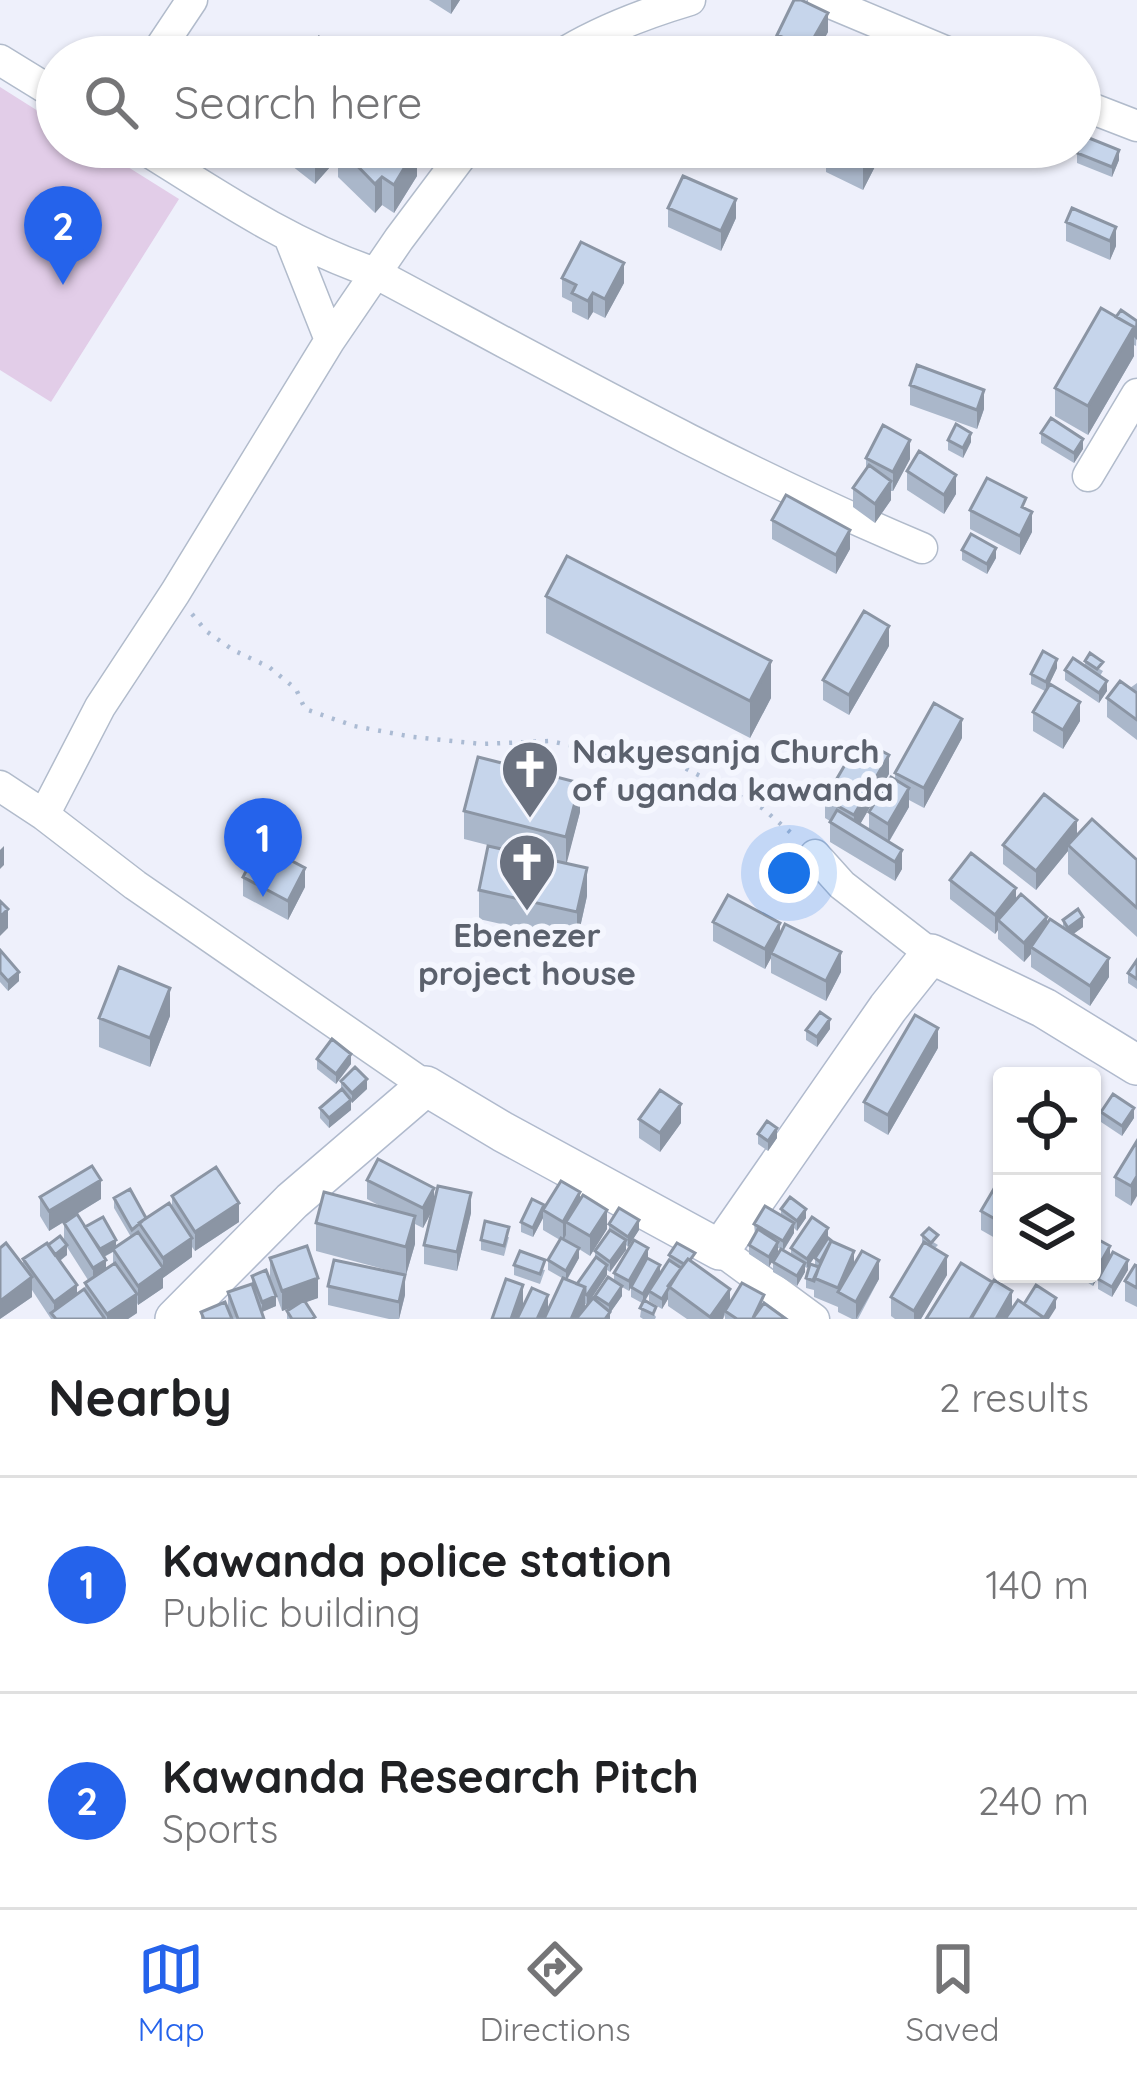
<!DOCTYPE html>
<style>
body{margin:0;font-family:Quicksand,sans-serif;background:#f2f2f2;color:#202124}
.controls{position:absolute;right:36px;bottom:36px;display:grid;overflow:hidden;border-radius:12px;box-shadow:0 3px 9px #0004}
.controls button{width:108px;height:108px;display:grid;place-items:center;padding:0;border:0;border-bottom:3px solid #e0e0e0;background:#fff;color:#202124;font:60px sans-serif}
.you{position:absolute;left:789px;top:873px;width:42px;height:42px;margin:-30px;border:9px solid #fff;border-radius:50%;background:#1a73e8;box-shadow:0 0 0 18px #1a73e833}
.badge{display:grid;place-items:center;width:78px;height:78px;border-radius:50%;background:#2563eb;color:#fff;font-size:39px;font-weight:700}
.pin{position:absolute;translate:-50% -99px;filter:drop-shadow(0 3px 6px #0008)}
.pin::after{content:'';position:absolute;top:63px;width:42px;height:36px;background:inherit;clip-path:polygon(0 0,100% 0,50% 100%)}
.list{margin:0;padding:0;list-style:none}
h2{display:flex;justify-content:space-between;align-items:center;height:156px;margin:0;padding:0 48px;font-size:51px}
h2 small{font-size:39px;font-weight:400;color:#757577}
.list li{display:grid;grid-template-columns:78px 1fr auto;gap:36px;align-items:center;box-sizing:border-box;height:216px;padding:0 48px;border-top:3px solid #e0e0e0}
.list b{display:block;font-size:45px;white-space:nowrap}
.list p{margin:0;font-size:39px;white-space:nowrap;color:#757577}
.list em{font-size:39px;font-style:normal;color:#757577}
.icon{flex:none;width:66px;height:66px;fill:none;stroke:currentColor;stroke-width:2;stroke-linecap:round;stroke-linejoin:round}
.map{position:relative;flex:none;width:1137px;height:1319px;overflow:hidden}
.search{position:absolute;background:#fff;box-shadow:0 3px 9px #0004;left:36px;right:36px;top:36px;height:132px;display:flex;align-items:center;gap:30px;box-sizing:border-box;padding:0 42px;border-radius:66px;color:#757577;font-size:45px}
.sheet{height:588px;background:#fff}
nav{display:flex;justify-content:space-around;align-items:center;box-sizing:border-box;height:168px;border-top:3px solid #e0e0e0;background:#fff;font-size:33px;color:#757577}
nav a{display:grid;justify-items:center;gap:6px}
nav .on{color:#2563eb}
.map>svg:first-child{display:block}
</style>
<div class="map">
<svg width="1137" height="1319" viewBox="0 0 1137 1319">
<rect width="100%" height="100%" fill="#eef0fb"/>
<!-- pitch -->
<path fill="#e2cde8" d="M0,87L57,123V147H96L179,199L51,402L0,370Z"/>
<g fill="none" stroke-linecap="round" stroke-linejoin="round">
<defs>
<path id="street" d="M823,0L959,57
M154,57L192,0
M557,57C598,31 643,14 690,0
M0,60L57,95
M1080,104L1137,126
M141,147C218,195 289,244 375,273C555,369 733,469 922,548
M290,239L330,340
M1088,476L1137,394
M0,786L44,815L135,885L426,1086
M44,815L100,707L175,593L330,340L399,239L468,147
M815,855L842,885L931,954
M720,1250L814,1319"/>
<path id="secondary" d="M175,1319L292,1201L426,1086L503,1132L720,1250L888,1008L931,954L1044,1008L1137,1065"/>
</defs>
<!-- street casing -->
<use href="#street" stroke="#b1bbcb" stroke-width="33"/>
<!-- secondary casing -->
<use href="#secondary" stroke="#b0bacd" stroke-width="42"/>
<!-- path -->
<path stroke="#abbbd3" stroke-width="4.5" stroke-dasharray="3 9" stroke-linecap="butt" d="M192,614L206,631L233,650L269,667L296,689L305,709L354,726L413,737L482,744L550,741L618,756L677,764L762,808L797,838"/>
<!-- street -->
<use href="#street" stroke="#fff" stroke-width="30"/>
<!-- secondary -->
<use href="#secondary" stroke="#fff" stroke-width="39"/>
</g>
<!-- wall -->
<path fill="#aab7ca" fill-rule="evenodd" d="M429,0H460L451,14Z
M828,32L814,57H783L777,55V35Z
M278,147H417V176L394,213L382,205L375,213L338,177V158L315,184L278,155Z
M695,147H745L739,164Z
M826,147H885L863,190L826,172Z
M1077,153L1119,160L1112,177L1077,163Z
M668,208L736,218L721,251L668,227Z
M1072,208L1116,246L1110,260L1066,241V222Z
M562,278L624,283L605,318L593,312L588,320L572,312V302L562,297Z
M1116,317L1137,321L1136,346L1134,345V356L1088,435L1055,416V388Z
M910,385L984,409L977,429L910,405Z
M1041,433L1083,449L1074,463L1041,443Z
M948,440L971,442L963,458L948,450Z
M866,458L910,459L893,491H891V500L875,523L853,507V488L866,470Z
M907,471L956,494L944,514L907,490Z
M1026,509L1032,532L1020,555L970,529V510Z
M772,520L850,549L836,574L772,539Z
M962,550L996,558L987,574L962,560Z
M546,596L771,698L750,738L546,633Z
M889,646L849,715L823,700V680Z
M1085,661L1103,671L1100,676L1107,691L1099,703L1065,680V670L1085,666Z
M1057,668L1049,684L1080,721L1063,749L1033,731V712L1045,691L1031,684V674Z
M1137,683V740L1107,717V698L1130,688Z
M962,738L924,808L909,800V807L889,842L902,869L895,881L830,842V821L825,818V799L889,774L860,824L869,830V812L895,780V773Z
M464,811L580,812L566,863L587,896L577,941L479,919V890L507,850L464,839Z
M1077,836L1137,860V937L1068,874V851L1036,890L1003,864V845Z
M243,877L305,887L288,920L243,896Z
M950,880L1016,900L1047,923L1063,928V920L1083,927L1073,934L1109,977L1090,1006L1031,967V954L1024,962L998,939V930L995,934L950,899Z
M713,922L780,935L841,972L826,1001L771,973V958L765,969L713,941Z
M0,950L19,981L8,991L0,982Z
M1137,960V989L1128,983V973Z
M170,1016L150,1067L99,1047V1018Z
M830,1029L817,1047L806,1040V1030Z
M938,1048L888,1135L864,1121V1102Z
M317,1059L351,1064L336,1084L317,1069Z
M341,1081L367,1089L352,1103L351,1102V1110L329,1128L320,1118V1108L341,1090Z
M1101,1112L1134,1118L1122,1136L1101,1122Z
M639,1119L681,1123L660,1152L639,1138Z
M758,1134L777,1138L768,1151L758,1144Z
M1137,1141L1131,1206L1115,1196V1177Z
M1002,1175V1242L981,1230V1211Z
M367,1180L434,1204L471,1213L457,1271L424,1264V1245L433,1209L423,1228L415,1224V1244L406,1275L316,1251V1223L382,1207L367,1199Z
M172,1196L239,1222L195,1251L192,1247V1257L163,1278V1288L138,1305L137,1303V1313L128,1319H51L32,1290V1297L0,1319L23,1266V1259L48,1245L64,1241V1223L85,1227L116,1246L131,1237L114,1208V1198L146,1218L172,1208ZM67,1247L88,1280L85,1283V1290L77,1294L60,1261L67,1255ZM113,1252V1264L106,1268L104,1257Z
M40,1197L101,1199L49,1231L40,1216Z
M580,1200L607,1229L590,1256L579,1249V1258L567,1280L577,1284L595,1258V1251L609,1231V1224L639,1230L628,1247L626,1245V1250L610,1272L607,1270V1275L587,1305L585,1304V1307L595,1300V1296L614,1281V1273L647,1258L660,1274L669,1261V1255L695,1263L730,1303H764L786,1319H725V1315L723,1319H687L668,1306V1299L662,1309L649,1301V1294L645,1301L656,1317L655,1319H643L640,1317L642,1303L631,1297V1287L629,1291L622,1287V1296L610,1313V1319H492L523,1305L520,1314L548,1310L562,1278L548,1270V1260L560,1240L543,1230V1218L533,1237L521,1232V1222L544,1205Z
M781,1209L806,1218L797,1231L794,1228V1233L784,1250L791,1255V1248L828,1238L807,1268L805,1267V1272L797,1286L773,1272V1262L781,1249L778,1248L769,1267L749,1254V1245L755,1234L754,1224L781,1216Z
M922,1235L938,1245L935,1248L947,1275L921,1319H895L891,1316V1297L922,1244Z
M509,1237L504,1256L481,1250V1240Z
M1110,1246L1093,1286L1082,1279V1274H1092Z
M270,1258L318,1298L305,1302L315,1319H287V1311L293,1307L282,1311L270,1278Z
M815,1258L854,1264L879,1279L858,1319H852L838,1312V1307L814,1297V1290L806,1288V1278L815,1266Z
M514,1265L545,1270L540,1284L514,1275Z
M1137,1266V1307L1125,1301V1281Z
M1128,1270L1112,1297L1098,1289V1279Z
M252,1276L276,1306L262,1312L264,1319H201V1312L228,1311V1292L252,1284Z
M328,1286L405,1295L399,1319H389L328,1305Z"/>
<!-- shaded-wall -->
<path fill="#8b95a4" d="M451,0H460L451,14Z
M828,13V32L814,57H808V48Z
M331,147H346L338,148V158L315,184V164Z
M417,147V176L394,213V185Z
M739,147H745L739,164Z
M870,147H885L863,190V162Z
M1119,150V160L1112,177V167Z
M382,177V205L375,213V184Z
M736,199V218L721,251V231Z
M1116,227V246L1110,260V241Z
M624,263V283L605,318V299Z
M593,293V312L588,320V301Z
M1134,327V356L1088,435V406Z
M984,390V409L977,429V410Z
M971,433V442L963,458V448Z
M1083,439V449L1074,463V453Z
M910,440V459L893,491V472Z
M956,475V494L944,514V495Z
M891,481V500L875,523V504Z
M1032,512V532L1020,555V536Z
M850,530V549L836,574V555Z
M996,548V558L987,574V564Z
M889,626V646L849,715V695Z
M1057,659V668L1046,691V682Z
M771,661V698L750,738V701Z
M1107,681V691L1099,703V693Z
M1080,702V721L1063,749V730Z
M962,719V738L924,808V788Z
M889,755V774L854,835V815Z
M580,783V812L566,866V837Z
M909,788V807L888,843V824Z
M1077,820V839L1068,845V851L1036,890V871Z
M4,846V865L0,869V850Z
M902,850V869L895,881V862Z
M305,868V887L288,920V901Z
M587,868V896L577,941V912Z
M1016,888V907L998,920V930L995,934V915Z
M8,909V928L0,936V917Z
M1047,917V936L1031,947V954L1024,962V943Z
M1083,917V927L1068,938V928Z
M780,923V942L771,953V958L765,969V949Z
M841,952V972L826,1001V981Z
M1109,958V977L1090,1006V986Z
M19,972V981L8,991V981Z
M170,988V1016L150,1067V1038Z
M830,1019V1029L817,1047V1037Z
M938,1028V1048L888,1135V1115Z
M351,1054V1064L336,1084V1074Z
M367,1079V1089L352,1103V1093Z
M351,1100V1110L329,1128V1118Z
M681,1104V1123L660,1152V1133Z
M1134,1108V1118L1122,1136V1126Z
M777,1128V1138L768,1151V1141Z
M1137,1176V1196L1131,1206V1186Z
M101,1180V1199L49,1231V1211Z
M434,1188V1207L423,1228V1208Z
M580,1192V1212L566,1222V1235L563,1241V1222Z
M471,1193V1213L457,1271V1252Z
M239,1203V1222L195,1251V1232Z
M806,1209V1218L797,1231V1221Z
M543,1210V1218L533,1237V1228Z
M607,1210V1229L590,1256V1236Z
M415,1216V1244L406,1275V1247Z
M639,1220V1230L628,1247V1237Z
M794,1223V1233L783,1251V1241Z
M828,1228V1238L807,1268V1259Z
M192,1238V1257L163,1278V1258Z
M116,1240V1250L96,1261V1251Z
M626,1240V1250L610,1272V1262Z
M778,1242V1252L769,1267V1257Z
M67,1245V1255L54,1265V1256Z
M1110,1246V1256L1093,1286V1276Z
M579,1248V1258L566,1281V1271Z
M648,1248V1257L629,1291V1281Z
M854,1251V1271L838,1292V1308V1288Z
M947,1256V1275L921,1319H914V1311Z
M106,1260V1279L93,1287V1268Z
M879,1260V1279L856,1319V1302Z
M1128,1260V1270L1112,1297V1287Z
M805,1263V1272L797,1286V1276Z
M607,1265V1275L587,1305V1295Z
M660,1265V1275L643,1304V1294Z
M163,1268V1288L138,1305V1286Z
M405,1275V1295L399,1319V1302Z
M32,1277V1297L0,1319V1301Z
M318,1278V1298L282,1311V1291Z
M77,1285V1305L54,1317V1302Z
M523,1285V1305L518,1319H511Z
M622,1286V1296L610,1313V1319H605L609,1314V1305Z
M585,1287V1307L579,1319H571Z
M668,1289V1299L662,1309V1299Z
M730,1289V1308L725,1311L723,1319H710Z
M1012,1291V1310L1007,1319H996Z
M137,1294V1313L128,1319H107V1314Z
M548,1295V1314L546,1319H537Z
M276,1296V1306L262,1312V1302Z
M1056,1298V1308L1049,1319H1044Z"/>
<!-- building -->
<path fill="#c6d5eb" stroke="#8b95a4" stroke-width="3" d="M794,0H801L828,13L808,48L777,35Z
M319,37L350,57H307Z
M1084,136L1119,150L1112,167L1077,153Z
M293,147H331L315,164Z
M339,147H417L394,185L382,177L375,184Z
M833,147H870L863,162Z
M683,176L736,199L721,231L668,208Z
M1072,208L1116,227L1110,241L1066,222Z
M581,242L624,263L605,299L593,293L588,301L572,293L576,285L562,278Z
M1101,308L1134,327L1088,406L1055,388Z
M1121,310L1137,321L1136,337L1134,335V327L1116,317Z
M917,365L984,390L977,410L910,385Z
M1051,418L1083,439L1074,453L1041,433Z
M956,424L971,433L963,448L948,440Z
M883,425L910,440L893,472L866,458Z
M919,451L956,475L944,495L907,471Z
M869,465L891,481L875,504L853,488Z
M987,478L1026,498L1022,507L1032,512L1020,536L970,510Z
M786,495L850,530L836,555L772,520Z
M971,534L996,548L987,564L962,550Z
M567,556L771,661L750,701L546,596Z
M864,611L889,626L849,695L823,680Z
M1043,651L1057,659L1046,682L1031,674Z
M1090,653L1103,662L1097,669L1085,661Z
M1073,658L1107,681L1099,693L1065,670Z
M1120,681L1137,693V720L1107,698Z
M1050,684L1080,702L1063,730L1033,712Z
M934,703L962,719L924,788L895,773Z
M860,739L889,755L854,815L825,799Z
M478,757L580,783L566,837L464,811Z
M891,777L909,788L888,824L869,812Z
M1044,794L1077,820L1036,871L1003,845Z
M837,810L902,850L895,862L830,822Z
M1092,819L1137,860V908L1068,845Z
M260,844L305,868L288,901L243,877Z
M488,846L587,868L577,912L479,890Z
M971,853L1016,888L995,915L950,880Z
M1021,894L1047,917L1024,943L998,920Z
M728,895L780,923L765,949L713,922Z
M0,901L8,909L0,917Z
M1078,909L1083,917L1068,928L1063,920Z
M1050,919L1109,958L1090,986L1031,947Z
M785,924L841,952L826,981L771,953Z
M0,950L19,972L8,981L0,972Z
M1137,960V979L1128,973Z
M119,967L170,988L150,1038L99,1018Z
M820,1012L830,1019L817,1037L806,1030Z
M915,1015L938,1028L888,1115L864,1102Z
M332,1039L351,1054L336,1074L317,1059Z
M355,1067L367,1079L352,1093L341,1081Z
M342,1089L351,1100L329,1118L320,1108Z
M660,1090L681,1104L660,1133L639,1119Z
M1113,1094L1134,1108L1122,1126L1101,1112Z
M767,1121L777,1128L768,1141L758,1134Z
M1092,1128H1095L1096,1143L1092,1144Z
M1137,1141V1176L1131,1186L1115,1177Z
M378,1159L434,1188L423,1208L367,1180Z
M92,1166L101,1180L49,1211L40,1197Z
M216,1167L239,1203L195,1232L172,1196Z
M1002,1175V1223L981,1211Z
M561,1181L580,1192L563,1222L543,1210Z
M438,1186L471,1193L457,1252L424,1245Z
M130,1189L146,1218L132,1230L114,1198Z
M324,1192L415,1216L406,1247L316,1223Z
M583,1195L607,1210L590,1236L566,1222Z
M790,1197L806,1209L797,1221L781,1209Z
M532,1199L544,1205L533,1228L521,1222Z
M169,1203L192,1238L163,1258L139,1223Z
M765,1206L794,1223L783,1241L754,1224Z
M619,1208L639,1220L628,1237L609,1224Z
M77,1214L106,1260L93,1268L64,1223Z
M103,1217L116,1240L100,1249L85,1227Z
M812,1217L828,1228L807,1259L791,1248Z
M485,1221L509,1227L504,1246L481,1240Z
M929,1228L938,1235L931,1243L922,1235Z
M758,1229L778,1242L769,1257L749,1245Z
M610,1230L626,1240L610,1262L595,1251Z
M138,1232L163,1268L138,1286L113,1249Z
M60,1236L67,1245L55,1255L48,1245Z
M561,1238L579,1248L566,1271L548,1260Z
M828,1238L833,1242L831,1241L820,1262L815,1258Z
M634,1240L648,1248L629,1281L614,1273Z
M1099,1240L1110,1246L1093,1276L1090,1274H1092V1252Z
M831,1241L854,1251L838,1288L814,1278Z
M924,1242L947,1256L914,1311L891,1297Z
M6,1243L32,1277L0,1301V1248Z
M47,1243L77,1285L54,1302L23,1259Z
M677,1243L695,1253L690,1260L688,1259L684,1264L669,1255Z
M307,1246L318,1278L282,1291L270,1258Z
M781,1249L805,1263L797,1276L773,1262Z
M520,1251L545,1260L540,1274L514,1265Z
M862,1251L879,1260L856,1302L838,1292Z
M1113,1252L1128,1260L1112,1287L1098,1279Z
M596,1257L607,1265L587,1295L585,1294V1287L577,1284Z
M647,1258L660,1265L643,1294L631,1287Z
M688,1259L730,1289L710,1317L668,1286Z
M334,1260L405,1275L399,1302L328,1286Z
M669,1260L681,1268L662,1299L649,1291Z
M115,1263L137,1294L107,1314L85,1283Z
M961,1263L992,1282L970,1319H926Z
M810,1264L819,1267L814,1281L806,1278Z
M1135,1265L1137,1266V1288L1125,1281Z
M266,1270L276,1296L262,1302L252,1276Z
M608,1277L622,1286L609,1305L595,1296Z
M563,1278L585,1287L571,1319H544Z
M506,1279L523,1285L511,1319H492Z
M994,1280L1012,1291L996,1319H971Z
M742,1283L764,1295L753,1318L764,1303L786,1319H737L725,1311Z
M252,1284L264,1319H238L228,1292Z
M1036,1285L1056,1298L1044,1318L1024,1304Z
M532,1288L548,1295L537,1319H517Z
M84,1289L105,1319H56L51,1313Z
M593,1298L610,1312L605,1319H576Z
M304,1300L315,1317L312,1319H292L287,1311Z
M644,1300L656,1307L653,1314L640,1308Z
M1018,1300L1046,1319H1005Z
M225,1302L232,1319H204L201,1312Z"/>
<!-- icons -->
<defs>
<symbol id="church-pin" viewBox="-11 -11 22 30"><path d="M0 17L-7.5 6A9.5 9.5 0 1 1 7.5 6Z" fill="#6b7280" stroke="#f4f6fe"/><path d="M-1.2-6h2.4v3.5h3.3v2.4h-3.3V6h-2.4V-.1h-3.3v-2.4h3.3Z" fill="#fff"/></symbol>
</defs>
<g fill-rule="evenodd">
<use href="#church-pin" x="497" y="736" width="66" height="90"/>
<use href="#church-pin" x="494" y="829" width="66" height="90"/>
</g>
<g text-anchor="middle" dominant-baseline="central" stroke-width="12" stroke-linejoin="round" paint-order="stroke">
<!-- worship labels -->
<g font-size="33" font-weight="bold" fill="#5b616d" stroke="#f4f6fe" text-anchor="start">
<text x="572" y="750">Nakyesanja Church<tspan x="572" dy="38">of uganda kawanda</tspan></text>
<text x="527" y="934" text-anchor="middle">Ebenezer<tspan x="527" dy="38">project house</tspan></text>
</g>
</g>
</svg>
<div class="controls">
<button><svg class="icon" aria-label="locate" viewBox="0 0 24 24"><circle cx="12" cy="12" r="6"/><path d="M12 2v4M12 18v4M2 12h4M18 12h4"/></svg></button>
<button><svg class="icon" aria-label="layers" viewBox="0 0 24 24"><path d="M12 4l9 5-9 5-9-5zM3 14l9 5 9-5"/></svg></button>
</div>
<div class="you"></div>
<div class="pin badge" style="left:263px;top:897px">1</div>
<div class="pin badge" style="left:63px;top:285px">2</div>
<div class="search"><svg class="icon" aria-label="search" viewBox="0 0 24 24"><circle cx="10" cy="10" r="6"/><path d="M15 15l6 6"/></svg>Search here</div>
</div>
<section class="sheet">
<h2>Nearby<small>2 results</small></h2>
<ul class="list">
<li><span class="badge">1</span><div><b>Kawanda police station</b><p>Public building</p></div><em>140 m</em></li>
<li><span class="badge">2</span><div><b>Kawanda Research Pitch</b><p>Sports</p></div><em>240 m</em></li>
</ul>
</section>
<nav>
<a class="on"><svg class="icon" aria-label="map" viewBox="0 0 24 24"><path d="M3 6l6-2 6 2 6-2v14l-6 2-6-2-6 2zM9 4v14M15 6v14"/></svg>Map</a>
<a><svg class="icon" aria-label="directions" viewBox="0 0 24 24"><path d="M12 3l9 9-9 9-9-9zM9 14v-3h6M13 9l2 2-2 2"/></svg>Directions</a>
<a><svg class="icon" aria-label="saved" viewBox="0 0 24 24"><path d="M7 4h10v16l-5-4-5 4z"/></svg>Saved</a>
</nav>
